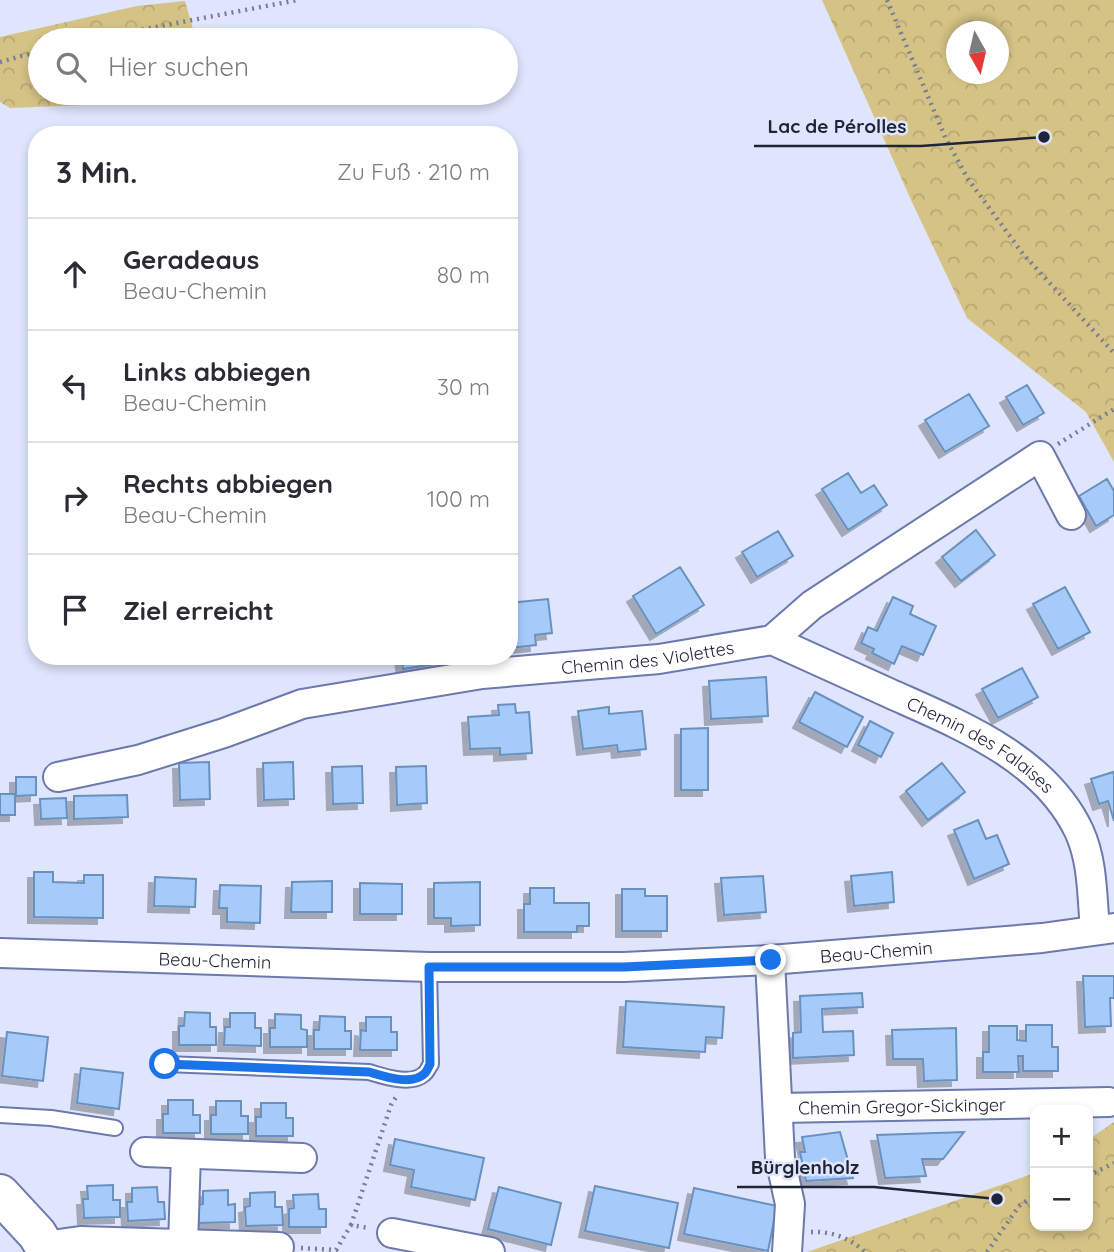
<!DOCTYPE html>
<html lang="de">
<meta charset="utf-8">
<style>
body{margin:0;font-family:Quicksand,sans-serif;background:#f2f2f3;color:#2b2b33}
.controls{position:absolute;right:21px;bottom:21px;display:grid;overflow:hidden;border-radius:14px;box-shadow:0 4px 10px #0003}
.controls button{width:63px;height:63px;display:grid;place-items:center;padding:0;border:0;border-bottom:2px solid #e1e1e2;background:#fff;color:#2b2b33;font:35px sans-serif}
.compass{position:absolute;left:946px;top:21px;width:63px;height:63px;border-radius:50%;background:#fff;box-shadow:0 4px 10px #0003;rotate:172deg}
.stop{position:absolute;width:21px;height:21px;margin:-16px;border:5px solid #1a73e8;border-radius:50%;background:#fff}
.stop.end{background:#1a73e8;border-color:#fff;box-shadow:0 2px 7px #0008}
.list{margin:0;padding:0;list-style:none}
h2{display:flex;justify-content:space-between;align-items:center;height:91px;margin:0;padding:0 28px;font-size:30px}
h2 small{font-size:23px;font-weight:400;color:#7c7c81}
.list li{display:grid;grid-template-columns:46px 1fr auto;gap:21px;align-items:center;box-sizing:border-box;height:112px;padding:0 28px;border-top:2px solid #e1e1e2}
.list b{display:block;font-size:26px;white-space:nowrap}
.list p{margin:0;font-size:23px;white-space:nowrap;color:#7c7c81}
.list em{font-size:23px;font-style:normal;color:#7c7c81}
.icon{flex:none;width:38px;height:38px;fill:none;stroke:currentColor;stroke-width:2;stroke-linecap:round;stroke-linejoin:round}
.map{position:relative;flex:none;width:1114px;height:1252px;overflow:hidden}
.search{position:absolute;background:#fff;box-shadow:0 4px 10px #0003;left:28px;top:28px;width:490px;height:77px;display:flex;align-items:center;gap:18px;box-sizing:border-box;padding:0 24px;border-radius:38px;color:#7c7c81;font-size:26px}
.panel{position:absolute;background:#fff;box-shadow:0 4px 10px #0003;left:28px;top:126px;width:490px;height:539px;border-radius:28px}
.map>svg:first-child{display:block}
</style>
<div class="map">
<svg width="1114" height="1252" viewBox="0 0 1114 1252">
<defs>
<pattern id="forest-crowns" width="20" height="18" patternUnits="userSpaceOnUse" patternTransform="scale(1.75)"><rect width="20" height="18" fill="#d5c386"/><path d="M2 6a3 3 0 1 1 6 0M12 15a3 3 0 1 1 6 0" fill="none" stroke="#b7a774"/></pattern>
<filter id="shadow"><feDropShadow dx="-6" dy="6" stdDeviation="0" flood-color="#0004"/></filter>
</defs>
<rect width="100%" height="100%" fill="#dee5fc"/>
<!-- forest -->
<path fill="url(#forest-crowns)" fill-rule="evenodd" d="M822,0H1114V462L1086,412L967,318L911,200ZM956,32H998V74H956Z
M185,1L195,36L192,40H40V93H133L110,104L10,108L0,102V37L137,6Z
M1114,1122V1252H807L1035,1173V1226H1088V1140Z"/>
<!-- building -->
<path fill="#a4cbfa" stroke="#6a90bd" stroke-width="2" filter="url(#shadow)" d="M1027,385L1044,413L1023,425L1006,397Z
M969,394L989,426L945,452L925,420Z
M848,473L861,493L874,485L887,505L848,530L822,489Z
M1107,479L1114,491V515L1096,526L1079,496Z
M976,530L995,555L961,581L942,557Z
M778,531L793,556L757,577L742,552Z
M680,567L704,605L656,634L633,596Z
M1065,587L1090,632L1058,649L1033,604Z
M893,597L913,606L910,614L936,626L923,655L902,646L894,664L872,653L874,649L861,643L868,627L877,631Z
M548,599L552,633L535,635L536,645L510,648L509,603Z
M401,656H454L452,661L403,669Z
M1022,668L1038,697L998,718L982,689Z
M766,677L768,716L711,719L709,681Z
M815,692L863,717L847,747L799,722Z
M515,704L516,713L529,712L532,753L500,755V748L470,749L468,717L499,715L498,705Z
M609,707V714L642,711L646,749L618,752L617,745L583,749L578,711Z
M870,721L893,733L881,757L858,745Z
M708,728V790H681V729Z
M209,762L210,799L180,800L179,763Z
M293,762L294,799L264,800L263,763Z
M942,763L965,792L928,820L906,791Z
M362,766L363,803L333,804L332,767Z
M426,766L427,803L397,805L396,767Z
M1113,772L1114,774V821L1108,801L1099,804L1091,779Z
M16,777H36V795L16,796Z
M0,794H15V815H0Z
M127,795L128,817L74,819V796Z
M66,798L67,818L41,819L40,799Z
M978,820L986,839L997,835L1009,864L974,879L954,830Z
M34,872H53V882L84,883V875H103V918L34,917Z
M892,872L894,902L854,906L851,876Z
M763,876L766,912L724,915L721,878Z
M155,877L196,879L195,907L154,906Z
M332,881V912H291L292,882Z
M480,882V925L451,926V918H434V883Z
M360,883L402,884V914H360Z
M220,885L261,886L260,923L227,922V908H219Z
M530,888H554V903H589V926H577V932H524V904H530Z
M622,889H645V896H667V931H622Z
M1083,976H1114V998H1110L1111,1026L1085,1027Z
M862,993L863,1007L822,1009L823,1032L853,1031L854,1055L793,1058V1033L801,1032L800,996Z
M626,1001L724,1007L722,1038L706,1037L705,1052L623,1047Z
M185,1012L210,1013V1027H216V1045H179V1026H184Z
M230,1013H255V1028H261V1046L224,1045L225,1027H230Z
M275,1014L301,1015V1029L307,1030V1047H270V1028H275Z
M320,1016L345,1017V1031H351V1049H314V1030H319Z
M366,1017H391V1032H397V1050H360L361,1030L366,1031Z
M1026,1025H1052V1047H1058V1071H1023V1056H1018L1019,1072H983V1052H989V1026H1017V1040L1026,1041Z
M956,1028L957,1080L924,1081L923,1059H893L892,1030Z
M7,1032L48,1037L43,1081L2,1076Z
M81,1068L123,1073L119,1109L77,1103Z
M168,1100H193V1115H200V1133H163V1114H168Z
M216,1101H241V1116H248V1134H211V1115H216Z
M261,1103H286V1118H293V1136H256V1117H261Z
M840,1132L853,1178L806,1181L800,1152H805L802,1137Z
M964,1132L943,1159H922L926,1176L885,1178L877,1135Z
M395,1139L484,1158L475,1200L411,1187L414,1170L390,1165Z
M113,1185V1200H120V1217L84,1218L83,1199H88L87,1186Z
M595,1186L678,1203L669,1248L585,1231Z
M157,1187L158,1202H164L165,1219L128,1221L127,1202H132V1188Z
M499,1187L561,1203L551,1245L488,1229Z
M694,1188L777,1206L768,1251L684,1234Z
M228,1190V1205L235,1204V1222L199,1223L198,1205L203,1204V1191Z
M275,1192V1207H282L283,1225L246,1226L245,1207L250,1206V1193Z
M318,1194L319,1209H326V1227H289V1209L294,1208L293,1195Z"/>
<g fill="none" stroke-linecap="round" stroke-linejoin="round">
<defs>
<path id="service" d="M165,1064L369,1072C383,1076 411,1086 424,1074C427,1072 428,1068 431,1064L429,967
M0,1115L51,1118L115,1128"/>
<g id="minor">
<path id="s1" d="M772,640C811,658 850,675 889,693C958,724 1044,757 1079,831C1093,861 1092,897 1095,930"/>
<path id="s2" d="M58,777L138,760L224,733L302,704L482,674L659,659L772,640L812,605L1040,456L1071,515"/>
<path id="s3" d="M0,953L429,967H624L770,960L1042,938L1114,928"/>
<path d="M770,960L780,1158L790,1204L787,1252"/>
<path id="s4" d="M778,1108L1109,1102"/>
<path d="M145,1152L302,1158"/>
<path d="M392,1233L490,1252"/>
<path d="M183,1245L186,1154"/>
<path d="M44,1246L80,1241L279,1247"/>
</g>
<path id="secondary" d="M0,1194L37,1234L48,1252"/>
</defs>
<!-- service casing -->
<use href="#service" stroke="#6d79ad" stroke-width="18"/>
<!-- minor casing -->
<use href="#minor" stroke="#6d79ad" stroke-width="32"/>
<!-- secondary casing -->
<use href="#secondary" stroke="#6d79ad" stroke-width="42"/>
<!-- path -->
<path stroke="#787d93" stroke-width="4.5" stroke-dasharray="2 5" stroke-linecap="butt" d="M887,0L946,139L968,179L1023,254L1114,353
M87,40L298,0
M0,62L40,51
M1058,444L1114,409
M1088,1176L1114,1163
M351,1225L391,1105L396,1097
M811,1232C831,1231 850,1238 865,1252
M301,1248L336,1250L351,1225L369,1228
M987,1252L1019,1206L1035,1195"/>
<!-- service -->
<use href="#service" stroke="#fff" stroke-width="14"/>
<!-- minor -->
<use href="#minor" stroke="#fff" stroke-width="28"/>
<!-- secondary -->
<use href="#secondary" stroke="#fff" stroke-width="38"/>
</g>
<g fill="none" stroke-linecap="round" stroke-linejoin="round">
<!-- route -->
<path stroke="#1a73e8" stroke-width="9" d="M165,1064L369,1072C383,1076 411,1086 424,1074C427,1072 428,1068 430,1064L429,967H624L771,960"/>
</g>
<g text-anchor="middle" dominant-baseline="central" stroke-width="5" stroke-linejoin="round" paint-order="stroke">
<!-- street labels -->
<g font-size="18" fill="#202439" stroke="#dee5fc">
<text stroke="none"><textPath href="#s2" startOffset="604">Chemin des Violettes</textPath></text>
<text stroke="none"><textPath href="#s1" startOffset="234">Chemin des Falaises</textPath></text>
<text stroke="none"><textPath href="#s3" startOffset="877">Beau-Chemin</textPath></text>
<text stroke="none"><textPath href="#s3" startOffset="215">Beau-Chemin</textPath></text>
<text stroke="none"><textPath href="#s4" startOffset="124">Chemin Gregor-Sickinger</textPath></text>
</g>
</g>
<!-- callouts -->
<path fill="none" stroke="#202439" stroke-width="2.5" d="M1044 137L921 146H754M997 1199L874 1187H737"/>
<g fill="#202439" stroke="#dee5fc" stroke-width="2.5">
<circle cx="1044" cy="137" r="7"/>
<circle cx="997" cy="1199" r="7"/>
</g>
<g font-size="19" text-anchor="middle" font-weight="bold" fill="#202439" stroke="#dee5fc" stroke-width="5" stroke-linejoin="round" paint-order="stroke">
<text x="837" y="133">Lac de Pérolles</text>
<text x="805" y="1174">Bürglenholz</text>
</g>
</svg>
<div class="controls">
<button>+</button>
<button>−</button>
</div>
<svg class="compass" viewBox="-18 -18 36 36"><path d="M0-13l5 13h-10z" fill="#e53935"/><path d="M0 13l5-13h-10z" fill="#7c7c81"/></svg>
<div class="stop" style="left:165px;top:1064px"></div>
<div class="stop end" style="left:771px;top:960px"></div>
<div class="search"><svg class="icon" aria-label="search" viewBox="0 0 24 24"><circle cx="10" cy="10" r="6"/><path d="M15 15l6 6"/></svg>Hier suchen</div>
<section class="panel">
<h2>3 Min.<small>Zu Fuß · 210 m</small></h2>
<ul class="list">
<li><svg class="icon" aria-label="ahead" viewBox="0 0 24 24"><path d="M12 20V5M6 11l6-6 6 6"/></svg><div><b>Geradeaus</b><p>Beau-Chemin</p></div><em>80 m</em></li>
<li><svg class="icon" aria-label="left" viewBox="0 0 24 24"><path d="M17 20v-9H6M10 6l-5 5 5 5"/></svg><div><b>Links abbiegen</b><p>Beau-Chemin</p></div><em>30 m</em></li>
<li><svg class="icon" aria-label="right" viewBox="0 0 24 24"><path d="M7 20v-9h11M14 6l5 5-5 5"/></svg><div><b>Rechts abbiegen</b><p>Beau-Chemin</p></div><em>100 m</em></li>
<li><svg class="icon" aria-label="arrive" viewBox="0 0 24 24"><path d="M6 21V4h12l-3 4 3 4H6"/></svg><div><b>Ziel erreicht</b></div></li>
</ul>
</section>
</div>
